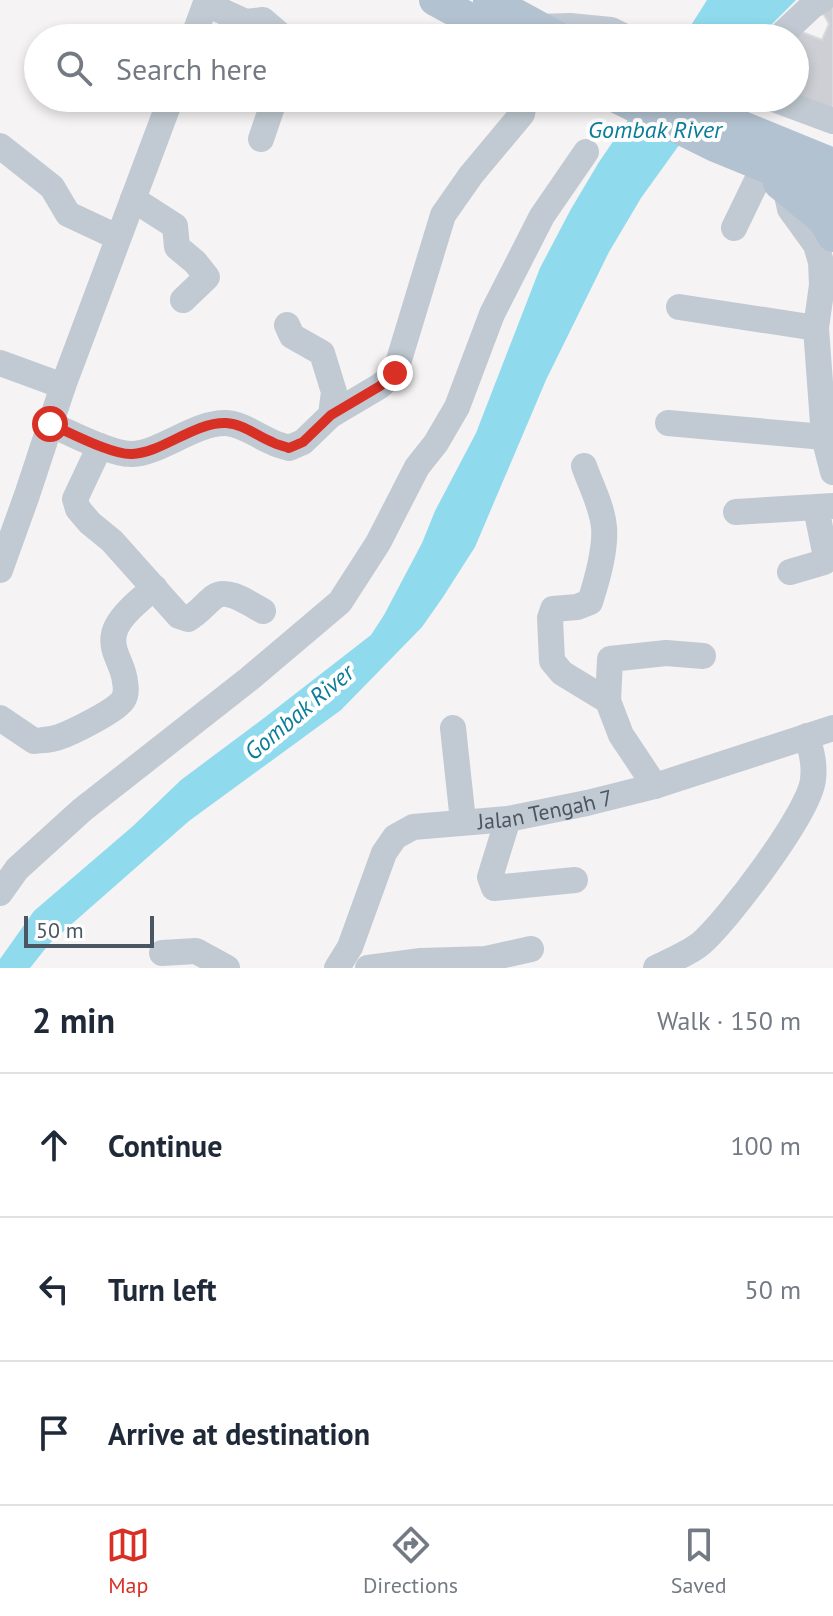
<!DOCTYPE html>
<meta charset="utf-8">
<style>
body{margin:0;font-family:"PT Sans",sans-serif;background:#f2f2f3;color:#1f2937}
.scale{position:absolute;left:24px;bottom:20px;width:130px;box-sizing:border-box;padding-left:8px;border:4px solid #4a5661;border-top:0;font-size:22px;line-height:28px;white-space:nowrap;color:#4a5661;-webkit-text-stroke:6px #fff;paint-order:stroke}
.stop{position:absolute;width:24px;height:24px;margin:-18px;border:6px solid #d93025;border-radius:50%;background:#fff}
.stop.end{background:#d93025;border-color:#fff;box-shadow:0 2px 8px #0008}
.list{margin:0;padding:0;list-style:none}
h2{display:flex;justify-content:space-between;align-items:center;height:104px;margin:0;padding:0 32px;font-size:34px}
h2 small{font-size:26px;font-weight:400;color:#747a83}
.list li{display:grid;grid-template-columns:52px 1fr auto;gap:24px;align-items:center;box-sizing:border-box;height:144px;padding:0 32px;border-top:2px solid #e0e1e3}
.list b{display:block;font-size:30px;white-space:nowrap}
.list em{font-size:26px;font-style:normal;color:#747a83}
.icon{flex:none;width:44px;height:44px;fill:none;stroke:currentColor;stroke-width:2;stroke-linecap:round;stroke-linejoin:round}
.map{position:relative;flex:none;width:833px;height:968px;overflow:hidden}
.search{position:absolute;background:#fff;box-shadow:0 4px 12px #0003;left:24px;right:24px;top:24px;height:88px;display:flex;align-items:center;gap:20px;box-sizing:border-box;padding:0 28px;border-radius:44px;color:#747a83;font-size:30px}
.sheet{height:536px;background:#fff}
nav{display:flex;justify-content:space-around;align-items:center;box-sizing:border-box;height:112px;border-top:2px solid #e0e1e3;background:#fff;font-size:22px;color:#747a83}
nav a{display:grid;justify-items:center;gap:4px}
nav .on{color:#d93025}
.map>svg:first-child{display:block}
</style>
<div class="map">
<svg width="833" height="968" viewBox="0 0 833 968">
<rect width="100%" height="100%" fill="#f5f3f3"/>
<!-- water -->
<path fill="#90daee" d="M707,0H796L758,38H683Z
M643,98H713L641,198L609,252L546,380L475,547L443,597L422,627L341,710L189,821L49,944L30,968H0V959L34,911L133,826L181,780L264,718L371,635L384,615L422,543L435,511L476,433L540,268L571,209L599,162Z"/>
<!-- building -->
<path fill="#cdcfd5" stroke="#d7d9de" stroke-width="2" d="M833,3V114L795,98V38L792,28L822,40L829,24L821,9Z"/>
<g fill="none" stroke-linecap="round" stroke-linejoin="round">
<!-- minor -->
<g stroke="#c1cad2" stroke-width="26">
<path d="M206,4L246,22L263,20L284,38"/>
<path d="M538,27L570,26L611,30L627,38"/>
<path d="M193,38L207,0"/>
<path d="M778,38L812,6L822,0"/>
<path d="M771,98L833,121"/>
<path d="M261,139L275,98"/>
<path d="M0,146L52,187L68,214L117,237"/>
<path d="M786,190L790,209L816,245L821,262L822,285L816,328L824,437L833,472"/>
<path d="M133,199L175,226L177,247L195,262L207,277L183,300"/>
<path d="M734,228L764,166"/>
<path d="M679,307L816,328"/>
<path d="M287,325L292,336L322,353L334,392L331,415"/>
<path d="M0,363L63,386"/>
<path d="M668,423L824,437"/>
<path d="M50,424C70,433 112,455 132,454C161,453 195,422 226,423C243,424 257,436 272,442C277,445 284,446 289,448L303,442L331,415L380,386L395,373L443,215L471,175L522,114L524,103L522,98"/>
<path d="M100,446L75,499L78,509L90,523L112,541L179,616L188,619C199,613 204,605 214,597C227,587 250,604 263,611"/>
<path d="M584,466C591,486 602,506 604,527C606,550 597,580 590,602L577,607L553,609L550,618L552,661L562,673L608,701L621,735L655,786"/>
<path d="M736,512L833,506"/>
<path d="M0,570L27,495L63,386L171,98"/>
<path d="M790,572L824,562L826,557L816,508"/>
<path d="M608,701L610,659L666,653L703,656"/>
<path d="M0,718L34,741C42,740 51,740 59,737C71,733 118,710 123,700C126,695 126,687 125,682C124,665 110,652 114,634C117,618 141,598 155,588"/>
<path d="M453,728L463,821"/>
<path d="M508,819L490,877L494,888L575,880"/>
<path d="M0,893L17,869L82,810L249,679L340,602L378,543L417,467L436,443L457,407L492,314L542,216L586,152"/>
<path d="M162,953L196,951L227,968"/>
<path id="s1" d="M337,968L350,947L384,853L395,837L413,827L508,819L587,803L655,786L833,728"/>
<path d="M368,968L421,961L486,959L531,949"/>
<path d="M656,968C670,961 687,954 699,945C726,923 811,811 813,779C815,764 811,750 807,736"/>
</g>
<!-- major -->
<path stroke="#b3c2d1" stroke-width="32" d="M435,0L505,38
M489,0L559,38
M618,98L715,146L833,194
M678,98L725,120L833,164
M779,183L823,219L833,236"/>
</g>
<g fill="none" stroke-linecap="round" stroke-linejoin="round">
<!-- route -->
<path stroke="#d93025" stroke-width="10" d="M50,424C69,432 112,455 132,454C162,453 194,422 226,423C243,424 257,436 272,442C277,445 284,446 289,448L303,442L331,415L380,386L395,373"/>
</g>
<g text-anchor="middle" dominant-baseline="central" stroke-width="8" stroke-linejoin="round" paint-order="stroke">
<!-- street labels -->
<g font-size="22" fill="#4a5661" stroke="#fff">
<text stroke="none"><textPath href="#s1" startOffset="298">Jalan Tengah 7</textPath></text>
</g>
<!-- water labels -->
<g font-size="24" font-style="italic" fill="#0c7c9b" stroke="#fff">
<text x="655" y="129">Gombak River</text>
<text transform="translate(299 712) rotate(-40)">Gombak River</text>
</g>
</g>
</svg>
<div class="scale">50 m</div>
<div class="stop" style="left:50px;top:424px"></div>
<div class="stop end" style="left:395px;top:373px"></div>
<div class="search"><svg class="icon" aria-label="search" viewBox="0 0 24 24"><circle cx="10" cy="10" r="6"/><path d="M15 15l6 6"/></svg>Search here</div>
</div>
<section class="sheet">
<h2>2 min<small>Walk · 150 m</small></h2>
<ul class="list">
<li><svg class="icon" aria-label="ahead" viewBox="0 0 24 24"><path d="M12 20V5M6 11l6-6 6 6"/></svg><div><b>Continue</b></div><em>100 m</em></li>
<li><svg class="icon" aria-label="left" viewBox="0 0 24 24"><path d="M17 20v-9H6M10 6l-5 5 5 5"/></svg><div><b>Turn left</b></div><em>50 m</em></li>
<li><svg class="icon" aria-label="arrive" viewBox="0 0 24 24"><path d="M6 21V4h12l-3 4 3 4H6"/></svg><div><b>Arrive at destination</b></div></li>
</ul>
</section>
<nav>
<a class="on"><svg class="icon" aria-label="map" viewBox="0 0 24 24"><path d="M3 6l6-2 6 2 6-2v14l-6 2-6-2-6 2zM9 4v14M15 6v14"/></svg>Map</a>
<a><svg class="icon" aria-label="directions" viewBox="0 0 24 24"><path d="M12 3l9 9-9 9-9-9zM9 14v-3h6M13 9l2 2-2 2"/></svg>Directions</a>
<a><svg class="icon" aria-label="saved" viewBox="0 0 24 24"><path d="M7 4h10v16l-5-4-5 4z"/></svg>Saved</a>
</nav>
